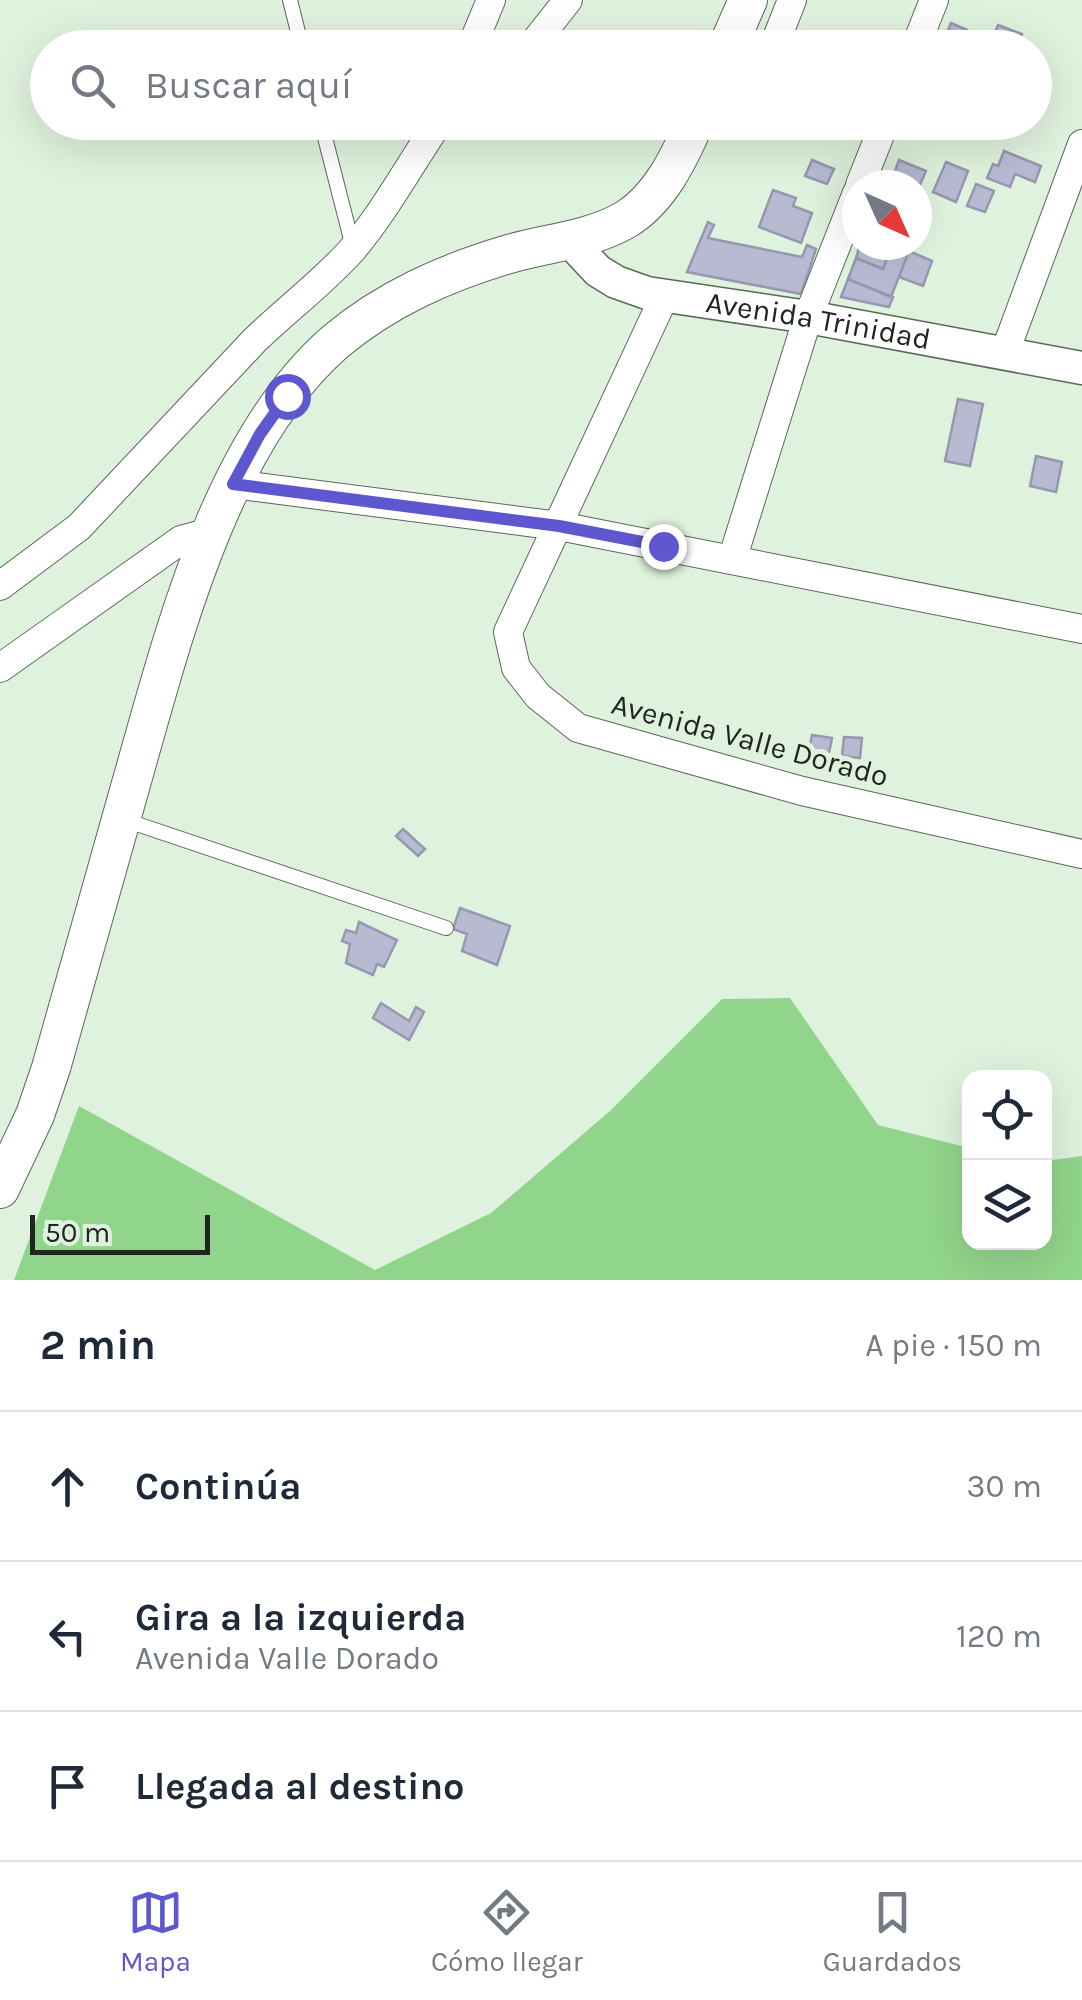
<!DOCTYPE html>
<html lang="es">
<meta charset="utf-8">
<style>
body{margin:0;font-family:Karla,sans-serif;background:#f2f2f3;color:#1f2937}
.controls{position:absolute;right:30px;bottom:30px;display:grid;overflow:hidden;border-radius:20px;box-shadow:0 10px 40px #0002}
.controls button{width:90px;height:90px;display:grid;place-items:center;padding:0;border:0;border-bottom:2px solid #e0e1e3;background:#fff;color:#1f2937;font:50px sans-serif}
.compass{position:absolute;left:842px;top:170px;width:90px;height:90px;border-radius:50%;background:#fff;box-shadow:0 10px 40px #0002;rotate:135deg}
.scale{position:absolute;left:30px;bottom:25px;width:180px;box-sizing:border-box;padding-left:10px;border:5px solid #20261f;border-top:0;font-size:28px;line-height:35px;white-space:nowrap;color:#20261f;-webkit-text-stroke:8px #dff2dd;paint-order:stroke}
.stop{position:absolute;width:30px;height:30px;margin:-22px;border:8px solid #5e57cf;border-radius:50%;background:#fff}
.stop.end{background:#5e57cf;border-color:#fff;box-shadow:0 2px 10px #0008}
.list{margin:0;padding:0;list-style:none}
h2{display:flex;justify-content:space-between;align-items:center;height:130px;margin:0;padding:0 40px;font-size:42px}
h2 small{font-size:32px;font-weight:400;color:#747a83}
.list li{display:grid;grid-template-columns:65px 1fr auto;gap:30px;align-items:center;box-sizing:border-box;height:150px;padding:0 40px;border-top:2px solid #e0e1e3}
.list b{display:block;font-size:38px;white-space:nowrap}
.list p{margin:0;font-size:32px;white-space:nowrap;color:#747a83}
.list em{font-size:32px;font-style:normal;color:#747a83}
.icon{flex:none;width:55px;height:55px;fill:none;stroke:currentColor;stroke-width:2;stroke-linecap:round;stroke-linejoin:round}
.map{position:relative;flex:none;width:1082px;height:1280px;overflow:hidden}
.search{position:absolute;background:#fff;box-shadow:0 10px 40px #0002;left:30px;right:30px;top:30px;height:110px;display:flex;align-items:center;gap:25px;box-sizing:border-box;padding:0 35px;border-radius:55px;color:#747a83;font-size:38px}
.sheet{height:580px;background:#fff}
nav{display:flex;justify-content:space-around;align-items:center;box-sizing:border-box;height:140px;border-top:2px solid #e0e1e3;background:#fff;font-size:28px;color:#747a83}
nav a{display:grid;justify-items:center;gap:5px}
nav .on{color:#5e57cf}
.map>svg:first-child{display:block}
</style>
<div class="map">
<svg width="1082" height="1280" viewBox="0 0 1082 1280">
<rect width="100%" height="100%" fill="#dff2dd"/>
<!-- green -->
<path fill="#91d48b" d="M790,998L878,1125L969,1148L970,1242H1044L1045,1161L1082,1156V1280H14L79,1106L375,1270L491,1213L610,1111L722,999Z"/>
<!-- building -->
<path fill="#b7bad1" stroke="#9598ae" stroke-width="2.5" d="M951,23L967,30L961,44L945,38Z
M998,25L1022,34L1017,48H988Z
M1004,151L1041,166L1035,182L1015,174L1010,187L987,178L993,164L998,166Z
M812,160L834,169L827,184L805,176Z
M899,160L926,171L919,187L893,177Z
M946,162L968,171L956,202L933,192Z
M976,184L994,191L985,212L967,206Z
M773,190L796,198L793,206L812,213L801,243L759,227Z
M708,222L714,225L708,238L802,257L807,245L816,249L801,294L687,272Z
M860,245H892L883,269L856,258Z
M892,245L909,251L891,297L848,279L856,258L883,269Z
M909,251L932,261L923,286L899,277Z
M848,279L893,297L889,307L841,297Z
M958,399L983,404L970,466L945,461Z
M1036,456L1062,462L1056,492L1030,486Z
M812,735L832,738L828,758L808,754Z
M844,737L862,738L860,758L842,756Z
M403,829L425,849L418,856L396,836Z
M460,908L510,926L497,965L462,951L467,934L453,929Z
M359,922L397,940L384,967L377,964L373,975L346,963L350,944L342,941L346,930L356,933Z
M381,1003L409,1021L416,1007L424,1012L409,1040L373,1018Z"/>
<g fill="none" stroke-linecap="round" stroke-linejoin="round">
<defs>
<path id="service" d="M290,0L302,48
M321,122L353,247
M122,819L446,928"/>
<path id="minor" d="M471,48L491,0
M530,48L568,0
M773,48L792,0
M915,48L934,0
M744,124V122
M860,185L885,122
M665,295L508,632L516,668L538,696L578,728L802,791L1082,854
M1005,352L1082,144
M233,484L559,526L1082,629
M732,560L808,317L857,193
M0,586L79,527L254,341C286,310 321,284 351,251C384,213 410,164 439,122
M0,668L181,540L210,532"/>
<g id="tertiary">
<path id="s1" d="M569,240L598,271L616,282L647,293L808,317L1082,368"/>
</g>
<path id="secondary" d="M727,48L748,0
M0,1189L35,1115L51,1068C78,974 104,879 131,784C172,641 219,443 335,342C386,299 445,273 509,254C547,243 590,240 625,220C660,199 679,158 695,122"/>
</defs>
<!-- service casing -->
<use href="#service" stroke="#596957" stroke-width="16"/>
<!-- minor casing -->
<use href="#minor" stroke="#596957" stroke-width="30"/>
<!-- tertiary casing -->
<use href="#tertiary" stroke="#596957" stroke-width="35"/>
<!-- secondary casing -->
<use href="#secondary" stroke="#596957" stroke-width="40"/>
<!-- service -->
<use href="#service" stroke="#fff" stroke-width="14"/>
<!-- minor -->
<use href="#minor" stroke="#fff" stroke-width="28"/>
<!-- tertiary -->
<use href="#tertiary" stroke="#fff" stroke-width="32"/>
<!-- secondary -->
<use href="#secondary" stroke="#fff" stroke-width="38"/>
</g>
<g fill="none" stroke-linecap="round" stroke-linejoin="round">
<!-- route -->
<path stroke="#5e57cf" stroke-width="12" d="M287,396L260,434L233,484L559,526L663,546"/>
</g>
<g text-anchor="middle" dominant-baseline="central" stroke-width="10" stroke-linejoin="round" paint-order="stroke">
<!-- street labels -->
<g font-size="30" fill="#20261f" stroke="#dff2dd">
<text stroke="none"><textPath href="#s1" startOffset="270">Avenida Trinidad</textPath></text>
<text transform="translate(750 740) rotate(15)">Avenida Valle Dorado</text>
</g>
</g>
</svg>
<div class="controls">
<button><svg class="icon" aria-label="locate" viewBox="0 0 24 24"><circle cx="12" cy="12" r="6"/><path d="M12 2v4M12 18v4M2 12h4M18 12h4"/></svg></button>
<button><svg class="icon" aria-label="layers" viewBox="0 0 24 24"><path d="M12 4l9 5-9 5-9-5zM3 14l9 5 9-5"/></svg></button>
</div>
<svg class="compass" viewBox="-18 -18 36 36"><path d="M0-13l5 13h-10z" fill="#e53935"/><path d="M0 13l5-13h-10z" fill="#747a83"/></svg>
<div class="scale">50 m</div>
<div class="stop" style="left:287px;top:396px"></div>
<div class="stop end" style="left:663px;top:546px"></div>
<div class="search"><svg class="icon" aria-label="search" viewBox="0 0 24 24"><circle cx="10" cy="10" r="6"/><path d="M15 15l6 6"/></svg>Buscar aquí</div>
</div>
<section class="sheet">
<h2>2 min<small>A pie · 150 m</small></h2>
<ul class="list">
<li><svg class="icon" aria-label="ahead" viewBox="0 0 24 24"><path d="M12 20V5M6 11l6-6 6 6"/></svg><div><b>Continúa</b></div><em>30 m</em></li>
<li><svg class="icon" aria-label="left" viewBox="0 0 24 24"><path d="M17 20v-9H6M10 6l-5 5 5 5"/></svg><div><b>Gira a la izquierda</b><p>Avenida Valle Dorado</p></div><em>120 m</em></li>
<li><svg class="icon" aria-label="arrive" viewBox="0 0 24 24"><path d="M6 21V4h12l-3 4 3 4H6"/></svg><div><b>Llegada al destino</b></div></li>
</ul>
</section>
<nav>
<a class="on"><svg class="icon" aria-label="map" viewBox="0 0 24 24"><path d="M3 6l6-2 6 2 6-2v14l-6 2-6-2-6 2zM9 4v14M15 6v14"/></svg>Mapa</a>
<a><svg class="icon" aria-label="directions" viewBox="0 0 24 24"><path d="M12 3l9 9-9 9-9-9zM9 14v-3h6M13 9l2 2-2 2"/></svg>Cómo llegar</a>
<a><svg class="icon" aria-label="saved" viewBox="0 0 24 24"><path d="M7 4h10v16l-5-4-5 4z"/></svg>Guardados</a>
</nav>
